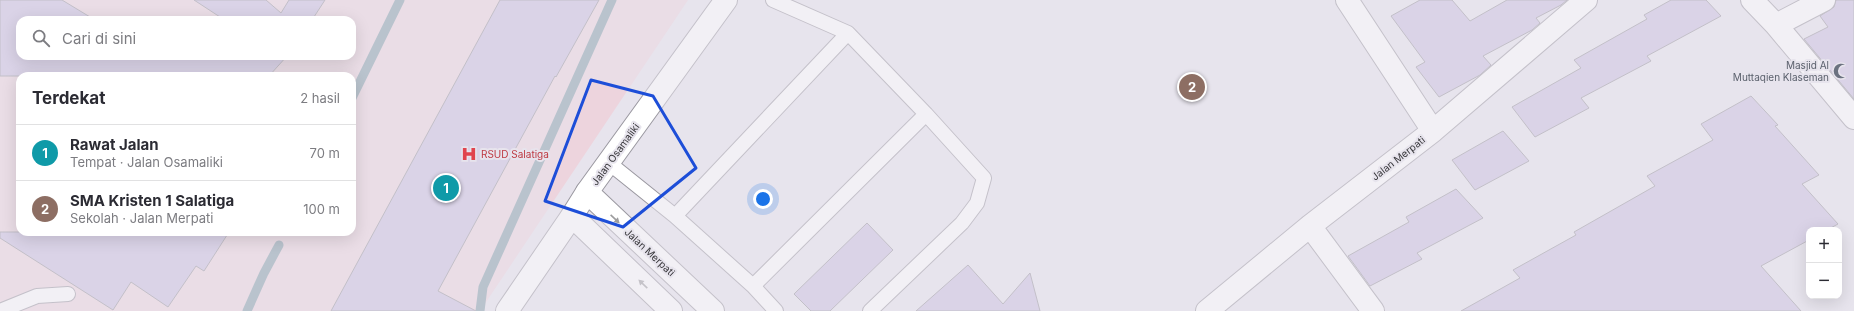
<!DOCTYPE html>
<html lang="id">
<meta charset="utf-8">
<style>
body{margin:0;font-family:Inter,sans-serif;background:#f2f2f3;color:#2b2b33}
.controls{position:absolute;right:12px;bottom:12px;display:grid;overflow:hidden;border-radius:8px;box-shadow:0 4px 16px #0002}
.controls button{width:36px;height:36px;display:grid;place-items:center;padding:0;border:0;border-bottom:1px solid #e1e1e2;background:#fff;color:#2b2b33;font:20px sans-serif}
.you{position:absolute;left:763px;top:199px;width:14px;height:14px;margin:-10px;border:3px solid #fff;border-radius:50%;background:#1a73e8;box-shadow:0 0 0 6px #1a73e833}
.badge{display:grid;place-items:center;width:26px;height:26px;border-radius:50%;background:#645925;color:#fff;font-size:13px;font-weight:700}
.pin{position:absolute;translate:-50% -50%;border:2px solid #fff;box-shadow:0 1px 4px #0006}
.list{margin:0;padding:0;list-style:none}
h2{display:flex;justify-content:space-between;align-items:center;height:52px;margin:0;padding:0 16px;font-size:17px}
h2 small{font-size:13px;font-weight:400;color:#7c7c81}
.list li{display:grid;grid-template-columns:26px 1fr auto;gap:12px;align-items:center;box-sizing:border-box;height:56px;padding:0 16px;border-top:1px solid #e1e1e2}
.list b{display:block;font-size:15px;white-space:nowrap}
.list p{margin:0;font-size:13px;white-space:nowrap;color:#7c7c81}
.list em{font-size:13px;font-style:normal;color:#7c7c81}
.icon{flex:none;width:22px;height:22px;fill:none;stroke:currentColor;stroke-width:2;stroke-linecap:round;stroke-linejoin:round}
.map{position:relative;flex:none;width:1854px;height:311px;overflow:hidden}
.search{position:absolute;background:#fff;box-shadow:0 4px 16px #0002;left:16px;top:16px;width:340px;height:44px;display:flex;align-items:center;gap:10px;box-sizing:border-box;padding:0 14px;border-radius:12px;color:#7c7c81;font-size:15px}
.panel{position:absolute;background:#fff;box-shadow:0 4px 16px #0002;left:16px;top:72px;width:340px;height:164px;border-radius:12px}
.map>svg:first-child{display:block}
</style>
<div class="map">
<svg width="1854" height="311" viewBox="0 0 1854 311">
<rect width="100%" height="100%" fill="#e7e4ed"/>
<!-- medical -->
<path fill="#edd4dd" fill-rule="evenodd" d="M0,0H688L480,311H0ZM20,20H352V56H20ZM20,76H352V232H20Z"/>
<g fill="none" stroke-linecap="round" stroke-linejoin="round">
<!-- stream -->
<path stroke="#809ca7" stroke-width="9" d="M352,98L400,0
M247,311L264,273L279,245
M480,311L483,287L612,0"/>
</g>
<!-- building -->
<path fill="#cabfe0" stroke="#96949c" d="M0,0H62L95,20H20V56H287L269,76H0Z
M194,0H266L281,13L289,0H325L312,20H218L220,17Z
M500,0H599L556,77L555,76L438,291L476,311H331Z
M1420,0H1452L1470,21L1507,0H1567L1561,5L1536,18L1540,23L1532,30L1483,56L1491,65L1480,75L1439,97L1416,67L1425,62L1391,16Z
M1671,0H1706L1721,16L1647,56L1651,61L1581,98L1589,108L1535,137L1512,107L1581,68L1574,60L1647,19L1644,15Z
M1836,0H1854V99L1804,39L1828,27L1820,16L1834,7Z
M1751,96L1778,125L1775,126L1819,175L1802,184L1838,224L1827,230H1809V240L1761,266L1801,311H1461L1520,278L1513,270L1576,235L1574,232L1655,186L1647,176L1713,140L1701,124Z
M1503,131L1529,161L1475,190L1452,160Z
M1456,189L1483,218L1417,253L1422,259L1370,286L1348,256L1409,222L1406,217Z
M867,223L893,250L830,311H811L794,294Z
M0,232H229L204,271L196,266L168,307L131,282L113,310L0,238Z
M968,265L1003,304L1030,273L1040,311H916Z"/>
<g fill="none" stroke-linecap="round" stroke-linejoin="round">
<defs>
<path id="lane" d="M773,0L848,33L926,114L984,178L977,203L962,223L870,311
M609,163L675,216L753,286
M675,216L848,33
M0,311L37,296L68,294
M776,311L753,286L926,114"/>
<path id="street" d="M1347,0L1433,131
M1752,0L1776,25L1854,118
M1776,25L1824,0
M587,192L713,311
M572,216L671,311
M1310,226L1373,311
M1207,311L1310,226L1433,131L1586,0"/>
<path id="primary" d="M507,311L572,216L587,192L726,0"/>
</defs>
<!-- lane casing -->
<use href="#lane" stroke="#9a98a0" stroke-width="16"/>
<!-- street casing -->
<use href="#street" stroke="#9a98a0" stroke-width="24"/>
<!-- primary casing -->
<use href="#primary" stroke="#9a98a0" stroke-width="24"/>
<!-- lane -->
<use href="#lane" stroke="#fff" stroke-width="14"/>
<!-- street -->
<use href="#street" stroke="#fff" stroke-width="22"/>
<!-- primary -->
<use href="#primary" stroke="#fff" stroke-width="22"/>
</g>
<!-- one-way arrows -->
<defs><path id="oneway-solid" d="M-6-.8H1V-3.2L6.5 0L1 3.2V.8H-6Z"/></defs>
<g fill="#9c9c9e">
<use href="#oneway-solid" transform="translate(615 219) rotate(43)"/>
<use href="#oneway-solid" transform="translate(643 284) rotate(-136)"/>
</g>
<!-- marked area -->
<path d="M0 0H1854V311H0ZM591,80L653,96L696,168L623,227L545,201Z" fill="#e7e4ed" fill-opacity=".55" fill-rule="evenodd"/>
<path fill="none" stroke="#1d4ed8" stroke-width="3" stroke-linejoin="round" d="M591,80L653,96L696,168L623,227L545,201Z"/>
<!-- icons -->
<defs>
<symbol id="mosque-bare" viewBox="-9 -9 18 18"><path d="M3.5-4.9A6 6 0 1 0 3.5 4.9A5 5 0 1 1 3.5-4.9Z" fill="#6b7280" stroke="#e7e4ed" stroke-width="2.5" paint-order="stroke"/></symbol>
<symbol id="hospital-bare" viewBox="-9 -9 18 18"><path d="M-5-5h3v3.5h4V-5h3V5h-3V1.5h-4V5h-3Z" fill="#e0444e" stroke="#e7e4ed" stroke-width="2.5" paint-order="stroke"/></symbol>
</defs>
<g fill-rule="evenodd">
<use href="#mosque-bare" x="1830" y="60" width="22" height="22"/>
<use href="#hospital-bare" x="458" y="143" width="22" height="22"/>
</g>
<g text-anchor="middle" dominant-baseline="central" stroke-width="4" stroke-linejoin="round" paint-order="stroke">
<!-- worship labels -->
<g font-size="10" fill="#5b616d" stroke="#e7e4ed" text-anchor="end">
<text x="1829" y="65">Masjid Al<tspan x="1829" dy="12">Muttaqien Klaseman</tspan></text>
</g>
<!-- health labels -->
<g font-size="10" fill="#be3a42" stroke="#e7e4ed" text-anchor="start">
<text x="481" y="154">RSUD Salatiga</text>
</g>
<!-- street labels -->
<g font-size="10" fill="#39383c" stroke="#e7e4ed">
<text transform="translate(615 154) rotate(-54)">Jalan Osamaliki</text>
<text transform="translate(1398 158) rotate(-38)">Jalan Merpati</text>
<text transform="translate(650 252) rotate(43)">Jalan Merpati</text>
</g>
</g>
</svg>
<div class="controls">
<button>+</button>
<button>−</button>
</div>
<div class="you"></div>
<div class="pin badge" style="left:446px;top:188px;background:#0f9aa8">1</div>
<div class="pin badge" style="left:1192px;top:87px;background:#8d6e63">2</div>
<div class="search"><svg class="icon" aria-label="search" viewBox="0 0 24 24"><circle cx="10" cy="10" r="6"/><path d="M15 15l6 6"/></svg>Cari di sini</div>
<section class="panel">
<h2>Terdekat<small>2 hasil</small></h2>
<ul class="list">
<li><span class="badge" style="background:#0f9aa8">1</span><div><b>Rawat Jalan</b><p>Tempat · Jalan Osamaliki</p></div><em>70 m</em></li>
<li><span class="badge" style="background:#8d6e63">2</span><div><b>SMA Kristen 1 Salatiga</b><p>Sekolah · Jalan Merpati</p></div><em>100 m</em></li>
</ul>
</section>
</div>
